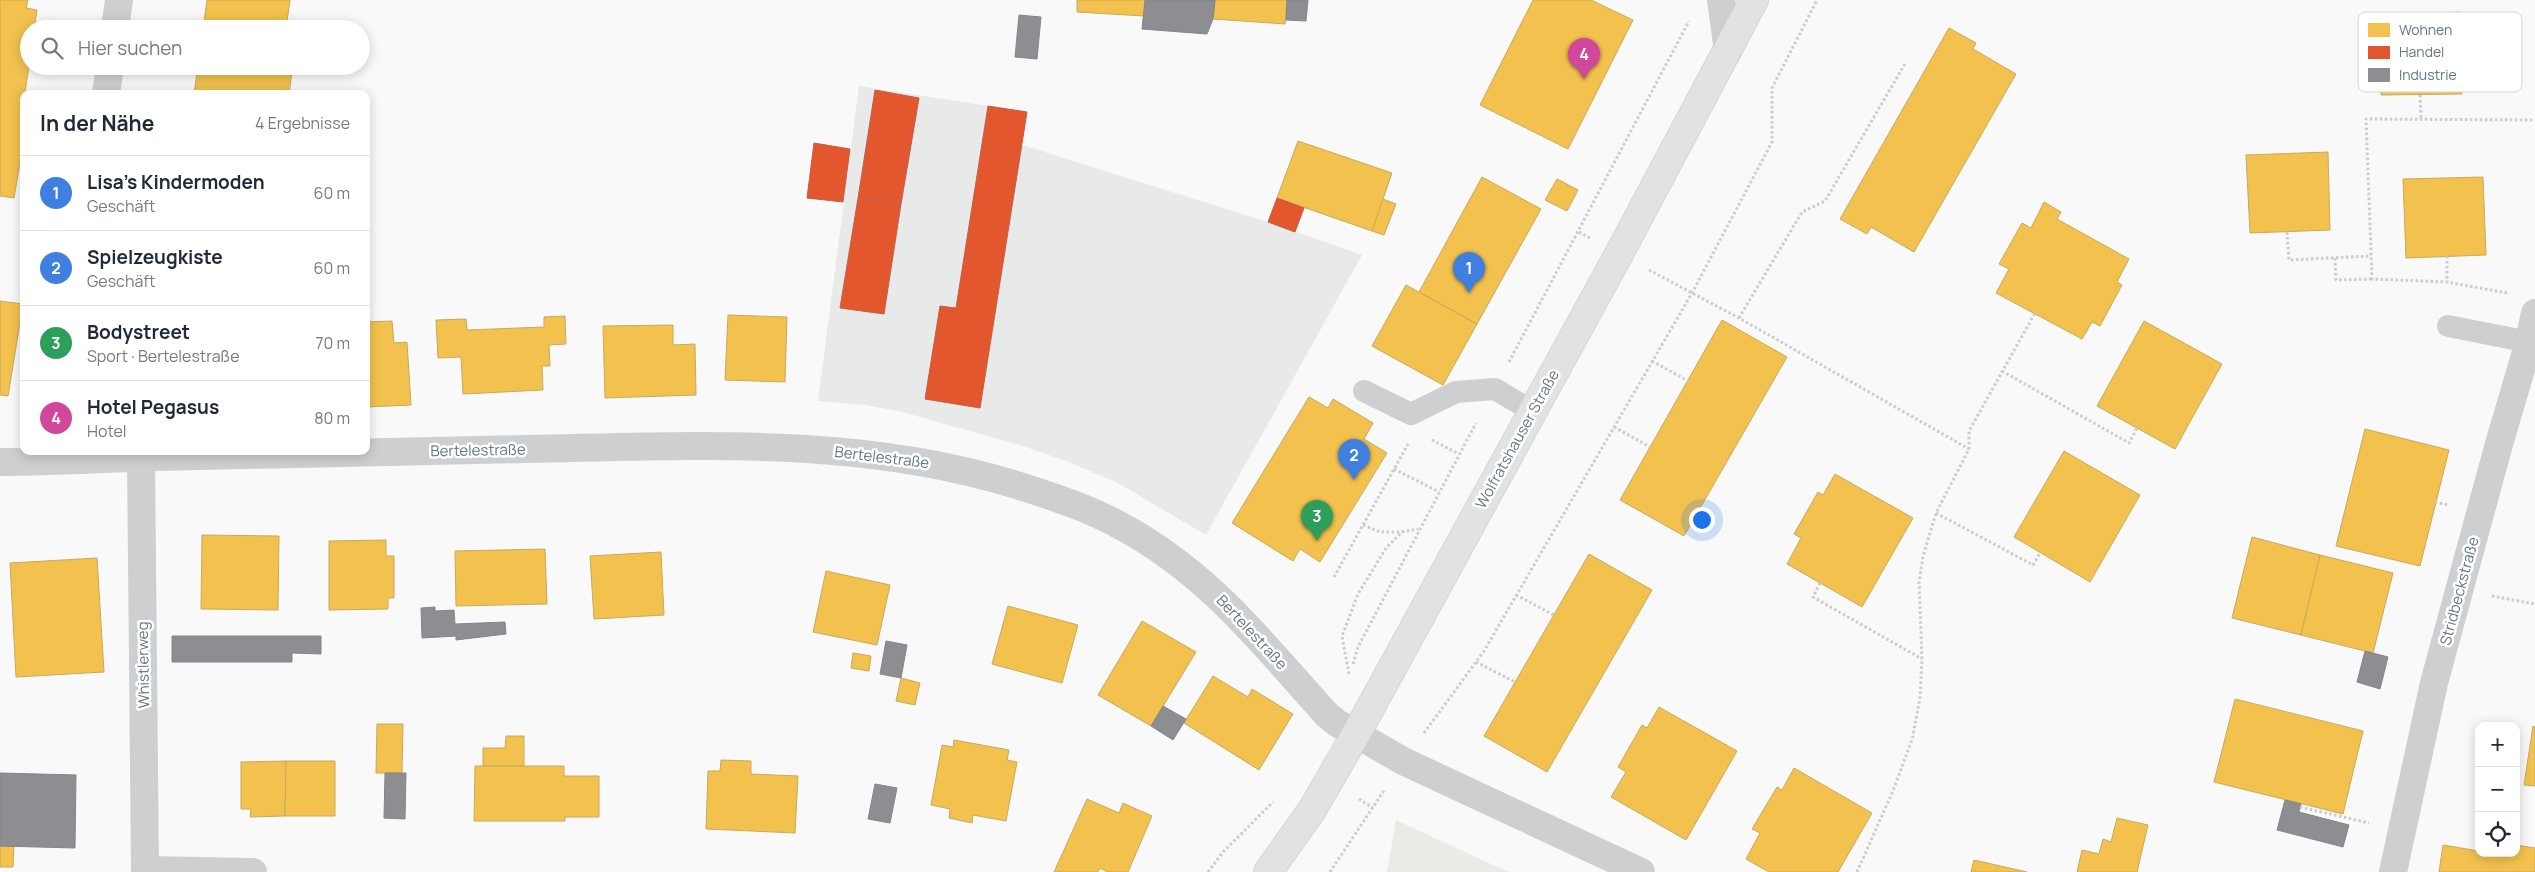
<!DOCTYPE html>
<html lang="de">
<head>
<meta charset="utf-8">
<style>
  :root { --surface:#fff; --page:#f2f2f3; --text:#1f2937; --muted:#747a83; --line:#e0e1e3; --accent:#56606c }
  body { margin:0; font-family:Manrope,sans-serif; background:var(--page); color:var(--text) }
  .controls { position:absolute; right:15px; bottom:15px; display:grid; overflow:hidden; border-radius:10px; box-shadow:0 2px 12px #0003 }
  .controls button { width:45px; height:45px; display:grid; place-items:center; padding:0; border:0; border-bottom:1px solid var(--line); background:var(--surface); color:var(--text); font:25px sans-serif }
  .you { position:absolute; left:1701px; top:519px; width:18px; height:18px; margin:-12px; border:4px solid #fff; border-radius:50%; background:#1a73e8; box-shadow:0 0 0 8px #1a73e833 }
  .badge { display:grid; place-items:center; width:32px; height:32px; border-radius:50%; background:var(--accent); color:#fff; font-size:16px; font-weight:700 }
  .pin { position:absolute; translate:-50% -41px; filter:drop-shadow(0 1px 2px #0008) }
  .pin::after { content:''; position:absolute; top:26px; width:18px; height:15px; background:inherit; clip-path:polygon(0 0,100% 0,50% 100%) }
  .list { margin:0; padding:0; list-style:none }
  h2 { display:flex; justify-content:space-between; align-items:center; height:65px; margin:0; padding:0 20px; font-size:21px }
  h2 small { font-size:16px; font-weight:400; color:var(--muted) }
  .list li { display:grid; grid-template-columns:32px 1fr auto; gap:15px; align-items:center; box-sizing:border-box; height:75px; padding:0 20px; border-top:1px solid var(--line) }
  .list b { display:block; font-size:19px; white-space:nowrap }
  .list p { margin:0; font-size:16px; white-space:nowrap; color:var(--muted) }
  .list em { font-size:16px; font-style:normal; color:var(--muted) }
  .icon { flex:none; width:28px; height:28px; fill:none; stroke:currentColor; stroke-width:2; stroke-linecap:round; stroke-linejoin:round }
  .map { position:relative; flex:none; width:2535px; height:872px; overflow:hidden }
  .search { position:absolute; background:var(--surface); box-shadow:0 2px 12px #0003; left:20px; top:20px; width:350px; height:55px; display:flex; align-items:center; gap:12px; box-sizing:border-box; padding:0 18px; border-radius:28px; color:var(--muted); font-size:19px }
  .panel { position:absolute; background:var(--surface); box-shadow:0 2px 12px #0003; left:20px; top:90px; width:350px; height:365px; border-radius:10px }
  .map>svg:first-child { display:block }
  .built { fill:#e8e9e9 }
  .green { fill:#e8ebe6 }
  .homes { fill:#f2c14e; stroke:#c8aa5e }
  .shops { fill:#e4572e; stroke:#be6048 }
  .industry { fill:#8d8d92; stroke:#81868e }
  .lines { fill:none; stroke-linecap:round; stroke-linejoin:round }
  .primary-casing { stroke:#d5d6d7; stroke-width:30 }
  .path { stroke:#cbcccd; stroke-width:3; stroke-dasharray:2.5 2.5; stroke-linecap:butt }
  .lane { stroke:#cecfd0; stroke-width:22 }
  .street { stroke:#cecfd0; stroke-width:28 }
  .primary { stroke:#e1e2e2; stroke-width:28 }
  .labels { text-anchor:middle; dominant-baseline:central; stroke-width:5; stroke-linejoin:round; paint-order:stroke }
  .street-label { font-size:15px; fill:#657683; stroke:#fff }
  .key { fill:#fff; stroke:#d1d6da; stroke-width:1 }
  .key-label { font-size:14px; fill:#657683 }
</style>
</head>
<body>
<div class="map">
<svg width="2535" height="872" viewBox="0 0 2535 872">
  <rect width="100%" height="100%" fill="#f9f9f9"/>
  <path class="built" d="M 859,86 L 1027,112 L 1022,145 L 1271,223 L 1362,255 L 1206,535 L 1116,482 L 1066,461 L 1020,445 L 902,412 L 866,405 L 818,401 Z"/>
  <path class="green" d="M 1396,820 L 1508,872 L 1387,872 Z"/>
  <g class="homes">
    <path d="M 0,0 L 28,0 L 26,8 L 37,10 L 34,29 L 29,29 L 29,66 L 21,118 L 24,118 L 24,139 L 14,198 L 0,196 Z"/>
    <path d="M 207,0 L 290,0 L 286,29 L 250,29 L 204,22 Z"/>
    <path d="M 1077,0 L 1145,0 L 1144,16 L 1077,12 Z"/>
    <path d="M 1215,0 L 1287,0 L 1285,24 L 1213,19 Z"/>
    <path d="M 1533,0 L 1591,0 L 1633,20 L 1568,149 L 1480,105 Z"/>
    <path d="M 2460,12 L 2462,94 L 2381,95 L 2379,15 Z"/>
    <path d="M 1949,28 L 1976,43 L 1973,49 L 2016,74 L 1914,252 L 1871,227 L 1867,234 L 1840,219 Z"/>
    <path d="M 198,66 L 254,66 L 292,71 L 289,94 L 194,94 Z"/>
    <path d="M 1298,141 L 1392,173 L 1372,231 L 1277,198 Z"/>
    <path d="M 2328,152 L 2330,230 L 2250,233 L 2246,155 Z"/>
    <path d="M 1482,177 L 1541,209 L 1477,324 L 1419,292 Z"/>
    <path d="M 2483,177 L 2486,255 L 2406,258 L 2403,179 Z"/>
    <path d="M 1557,179 L 1578,190 L 1567,211 L 1545,200 Z"/>
    <path d="M 1383,199 L 1396,204 L 1384,235 L 1372,231 Z"/>
    <path d="M 2044,202 L 2061,212 L 2057,219 L 2129,259 L 2117,282 L 2122,285 L 2100,326 L 2092,322 L 2082,339 L 1996,293 L 2009,269 L 1999,264 L 2022,223 L 2031,228 Z"/>
    <path d="M 1406,285 L 1477,324 L 1443,385 L 1372,346 Z"/>
    <path d="M 0,301 L 23,304 L 8,396 L 0,395 Z"/>
    <path d="M 728,315 L 787,317 L 785,382 L 725,380 Z"/>
    <path d="M 565,316 L 566,344 L 549,345 L 550,366 L 542,366 L 543,390 L 463,394 L 461,357 L 438,358 L 436,320 L 466,319 L 467,330 L 544,327 L 544,317 Z"/>
    <path d="M 1722,320 L 1787,357 L 1684,536 L 1620,500 Z"/>
    <path d="M 392,321 L 394,343 L 407,342 L 411,405 L 366,407 L 366,322 Z"/>
    <path d="M 2144,321 L 2222,364 L 2175,449 L 2097,406 Z"/>
    <path d="M 673,325 L 673,345 L 695,344 L 696,395 L 605,398 L 603,326 Z"/>
    <path d="M 1309,397 L 1328,408 L 1333,399 L 1373,423 L 1364,439 L 1387,453 L 1320,562 L 1300,549 L 1293,561 L 1232,523 Z"/>
    <path d="M 2365,429 L 2449,450 L 2420,566 L 2336,546 Z"/>
    <path d="M 2064,451 L 2140,495 L 2090,582 L 2014,537 Z"/>
    <path d="M 1835,474 L 1913,518 L 1862,607 L 1787,564 L 1801,538 L 1794,534 L 1818,492 L 1823,495 Z"/>
    <path d="M 202,535 L 279,536 L 278,610 L 201,609 Z"/>
    <path d="M 2252,537 L 2320,555 L 2301,635 L 2232,618 Z"/>
    <path d="M 386,540 L 386,556 L 394,556 L 394,598 L 388,598 L 388,609 L 329,610 L 329,541 Z"/>
    <path d="M 545,549 L 547,604 L 456,606 L 455,551 Z"/>
    <path d="M 661,552 L 664,615 L 594,619 L 590,556 Z"/>
    <path d="M 1589,554 L 1652,590 L 1547,772 L 1484,736 Z"/>
    <path d="M 2320,555 L 2393,573 L 2373,653 L 2301,635 Z"/>
    <path d="M 97,558 L 104,672 L 16,677 L 10,563 Z"/>
    <path d="M 826,571 L 890,585 L 877,645 L 813,632 Z"/>
    <path d="M 1008,606 L 1078,625 L 1062,683 L 992,664 Z"/>
    <path d="M 1142,621 L 1196,652 L 1151,726 L 1098,695 Z"/>
    <path d="M 853,653 L 871,656 L 869,671 L 851,668 Z"/>
    <path d="M 1213,676 L 1248,697 L 1252,689 L 1293,714 L 1259,770 L 1184,723 Z"/>
    <path d="M 901,678 L 920,683 L 915,705 L 896,701 Z"/>
    <path d="M 2235,699 L 2363,731 L 2343,814 L 2214,782 Z"/>
    <path d="M 1659,707 L 1737,751 L 1686,840 L 1611,797 L 1626,772 L 1618,767 L 1642,725 L 1647,728 Z"/>
    <path d="M 377,724 L 403,724 L 402,773 L 376,773 Z"/>
    <path d="M 2533,726 L 2535,727 L 2535,786 L 2524,785 Z"/>
    <path d="M 506,736 L 524,736 L 524,766 L 483,766 L 483,748 L 505,748 Z"/>
    <path d="M 954,740 L 1009,750 L 1007,760 L 1017,762 L 1006,821 L 973,815 L 972,823 L 949,818 L 950,809 L 931,805 L 942,745 L 953,747 Z"/>
    <path d="M 721,760 L 751,761 L 751,774 L 798,776 L 795,833 L 706,829 L 708,771 L 720,771 Z"/>
    <path d="M 286,761 L 285,816 L 250,817 L 251,809 L 241,809 L 241,762 Z"/>
    <path d="M 286,761 L 335,761 L 335,816 L 285,816 Z"/>
    <path d="M 475,766 L 564,766 L 564,776 L 599,776 L 599,817 L 565,817 L 565,821 L 474,821 Z"/>
    <path d="M 1794,768 L 1872,813 L 1838,872 L 1769,872 L 1746,859 L 1760,833 L 1752,829 L 1777,787 L 1782,790 Z"/>
    <path d="M 1087,799 L 1119,813 L 1123,803 L 1152,816 L 1128,872 L 1107,872 L 1100,868 L 1098,872 L 1054,872 Z"/>
    <path d="M 2117,818 L 2148,825 L 2137,872 L 2077,872 L 2082,850 L 2099,854 L 2103,839 L 2111,842 Z"/>
    <path d="M 2443,845 L 2479,851 L 2479,853 L 2516,853 L 2516,845 L 2535,848 L 2535,872 L 2439,872 Z"/>
    <path d="M 0,846 L 14,846 L 13,867 L 0,867 Z"/>
    <path d="M 1974,860 L 2027,872 L 1971,872 Z"/>
  </g>
  <g class="shops">
    <path d="M 875,90 L 919,98 L 901,204 L 858,198 Z"/>
    <path d="M 988,106 L 1027,112 L 980,408 L 925,399 L 940,306 L 956,308 Z"/>
    <path d="M 814,143 L 850,149 L 843,202 L 807,198 Z"/>
    <path d="M 858,198 L 901,204 L 884,314 L 840,308 Z"/>
    <path d="M 1277,198 L 1304,208 L 1295,232 L 1268,222 Z"/>
  </g>
  <g class="industry">
    <path d="M 1145,0 L 1215,0 L 1213,19 L 1207,34 L 1142,29 Z"/>
    <path d="M 1287,0 L 1308,0 L 1306,21 L 1286,20 Z"/>
    <path d="M 1019,15 L 1041,17 L 1037,59 L 1015,57 Z"/>
    <path d="M 435,607 L 435,611 L 454,610 L 455,624 L 505,622 L 506,634 L 456,640 L 456,636 L 422,638 L 421,608 Z"/>
    <path d="M 172,636 L 321,636 L 321,654 L 292,653 L 292,662 L 172,662 Z"/>
    <path d="M 886,641 L 907,645 L 901,678 L 880,674 Z"/>
    <path d="M 2365,651 L 2388,657 L 2380,689 L 2357,682 Z"/>
    <path d="M 1163,706 L 1186,719 L 1173,740 L 1151,726 Z"/>
    <path d="M 0,773 L 76,775 L 75,848 L 0,846 Z"/>
    <path d="M 385,773 L 406,773 L 405,819 L 384,818 Z"/>
    <path d="M 875,784 L 897,788 L 890,823 L 868,819 Z"/>
    <path d="M 2285,800 L 2301,804 L 2299,812 L 2349,825 L 2343,847 L 2277,830 Z"/>
  </g>
  <g class="lines">
    <g class="primary-casing">
      <path id="primary" d="M 1268,872 L 1312,810 L 1356,734 L 1619,254 L 1754,0"/>
    </g>
    <g class="path">
      <path d="M 2420,95 L 2421,119"/>
      <path d="M 1579,232 L 1590,238"/>
      <path d="M 2287,232 L 2289,260 L 2371,256"/>
      <path d="M 2447,256 L 2447,282"/>
      <path d="M 2335,258 L 2336,280 L 2372,279"/>
      <path d="M 1649,270 L 1739,318 L 1969,449"/>
      <path d="M 2507,293 L 2447,282 L 2372,279 L 2366,119 L 2535,120"/>
      <path d="M 1739,318 L 1802,212 L 1825,201 L 1906,62"/>
      <path d="M 1652,361 L 1688,381"/>
      <path d="M 1509,362 L 1689,21"/>
      <path d="M 2002,371 L 2129,443 L 2137,428"/>
      <path d="M 1614,427 L 1650,447"/>
      <path d="M 1432,440 L 1459,454"/>
      <path d="M 1394,469 L 1439,492"/>
      <path d="M 2435,502 L 2448,505"/>
      <path d="M 1936,513 L 2033,565 L 2040,553"/>
      <path d="M 1363,525 L 1380,532 L 1402,532"/>
      <path d="M 1334,577 L 1408,444"/>
      <path d="M 1820,583 L 1813,597 L 1922,659"/>
      <path d="M 1516,595 L 1554,615"/>
      <path d="M 2492,596 L 2535,604"/>
      <path d="M 1476,662 L 1515,682"/>
      <path d="M 1353,664 L 1358,647 L 1476,423"/>
      <path d="M 1349,674 L 1342,636 L 1358,594 L 1386,548 L 1402,532 L 1418,529"/>
      <path d="M 1424,733 L 1484,651 L 1692,293 L 1772,142 L 1772,88 L 1817,0"/>
      <path d="M 1359,799 L 1373,808"/>
      <path d="M 2300,807 L 2369,823"/>
      <path d="M 1208,872 L 1223,852 L 1273,802"/>
      <path d="M 1330,872 L 1385,789"/>
      <path d="M 1857,872 L 1892,793 L 1912,740 L 1920,698 L 1922,659 L 1919,583 L 1923,556 L 1936,513 L 1969,449 L 1969,431 L 2035,313"/>
    </g>
    <g class="lane">
      <path d="M 2448,326 L 2529,342"/>
      <path d="M 1364,391 L 1411,414 L 1456,392 L 1495,389 L 1532,411"/>
    </g>
    <g class="street">
      <path d="M 1721,0 L 1728,51"/>
      <path d="M 115,29 L 119,0"/>
      <path d="M 106,94 L 110,66"/>
      <path d="M 141,458 L 145,872"/>
      <path d="M 0,462 C 52,462 104,459 156,457 C 280,455 403,452 526,449 C 694,446 864,435 1026,488 C 1057,498 1090,509 1119,525 C 1208,572 1261,642 1327,715 L 1337,723 L 1403,761 L 1641,872"/>
      <path d="M 145,870 L 253,872"/>
      <path d="M 2393,872 L 2434,683 L 2499,444 L 2529,342 L 2535,313"/>
    </g>
    <use href="#primary" class="primary"/>
  </g>
  <g class="labels">
    <g class="street-label">
      <text transform="translate(1517 439) rotate(-61)">Wolfratshauser Straße</text>
      <text transform="translate(478 450) rotate(-1)">Bertelestraße</text>
      <text transform="translate(882 457) rotate(7)">Bertelestraße</text>
      <text transform="translate(2459 591) rotate(-75)">Stridbeckstraße</text>
      <text transform="translate(1252 632) rotate(47)">Bertelestraße</text>
      <text transform="translate(143 665) rotate(-91)">Whistlerweg</text>
    </g>
  </g>
  <rect x="2358" y="12" width="164" height="80" rx="8" class="key"/>
  <rect x="2368" y="23" width="22" height="14" fill="#f2c14e"/>
  <rect x="2368" y="46" width="22" height="13" fill="#e4572e"/>
  <rect x="2368" y="68" width="22" height="14" fill="#8d8d92"/>
  <g class="key-label">
    <text x="2399" y="35">Wohnen</text>
    <text x="2399" y="57">Handel</text>
    <text x="2399" y="80">Industrie</text>
  </g>
</svg>
<div class="controls">
<button>+</button>
<button>−</button>
<button><svg class="icon" aria-label="locate" viewBox="0 0 24 24"><circle cx="12" cy="12" r="6"/><path d="M12 2v4M12 18v4M2 12h4M18 12h4"/></svg></button>
</div>
<div class="you"></div>
<div class="pin badge" style="left:1469px;top:293px;background:#3f7fe0">1</div>
<div class="pin badge" style="left:1354px;top:480px;background:#3f7fe0">2</div>
<div class="pin badge" style="left:1317px;top:541px;background:#2e9e5b">3</div>
<div class="pin badge" style="left:1584px;top:79px;background:#d1479c">4</div>
<div class="search"><svg class="icon" aria-label="search" viewBox="0 0 24 24"><circle cx="10" cy="10" r="6"/><path d="M15 15l6 6"/></svg>Hier suchen</div>
<section class="panel">
<h2>In der Nähe<small>4 Ergebnisse</small></h2>
<ul class="list">
<li><span class="badge" style="background:#3f7fe0">1</span><div><b>Lisa's Kindermoden</b><p>Geschäft</p></div><em>60 m</em></li>
<li><span class="badge" style="background:#3f7fe0">2</span><div><b>Spielzeugkiste</b><p>Geschäft</p></div><em>60 m</em></li>
<li><span class="badge" style="background:#2e9e5b">3</span><div><b>Bodystreet</b><p>Sport · Bertelestraße</p></div><em>70 m</em></li>
<li><span class="badge" style="background:#d1479c">4</span><div><b>Hotel Pegasus</b><p>Hotel</p></div><em>80 m</em></li>
</ul>
</section>
</div>
</body>
</html>
